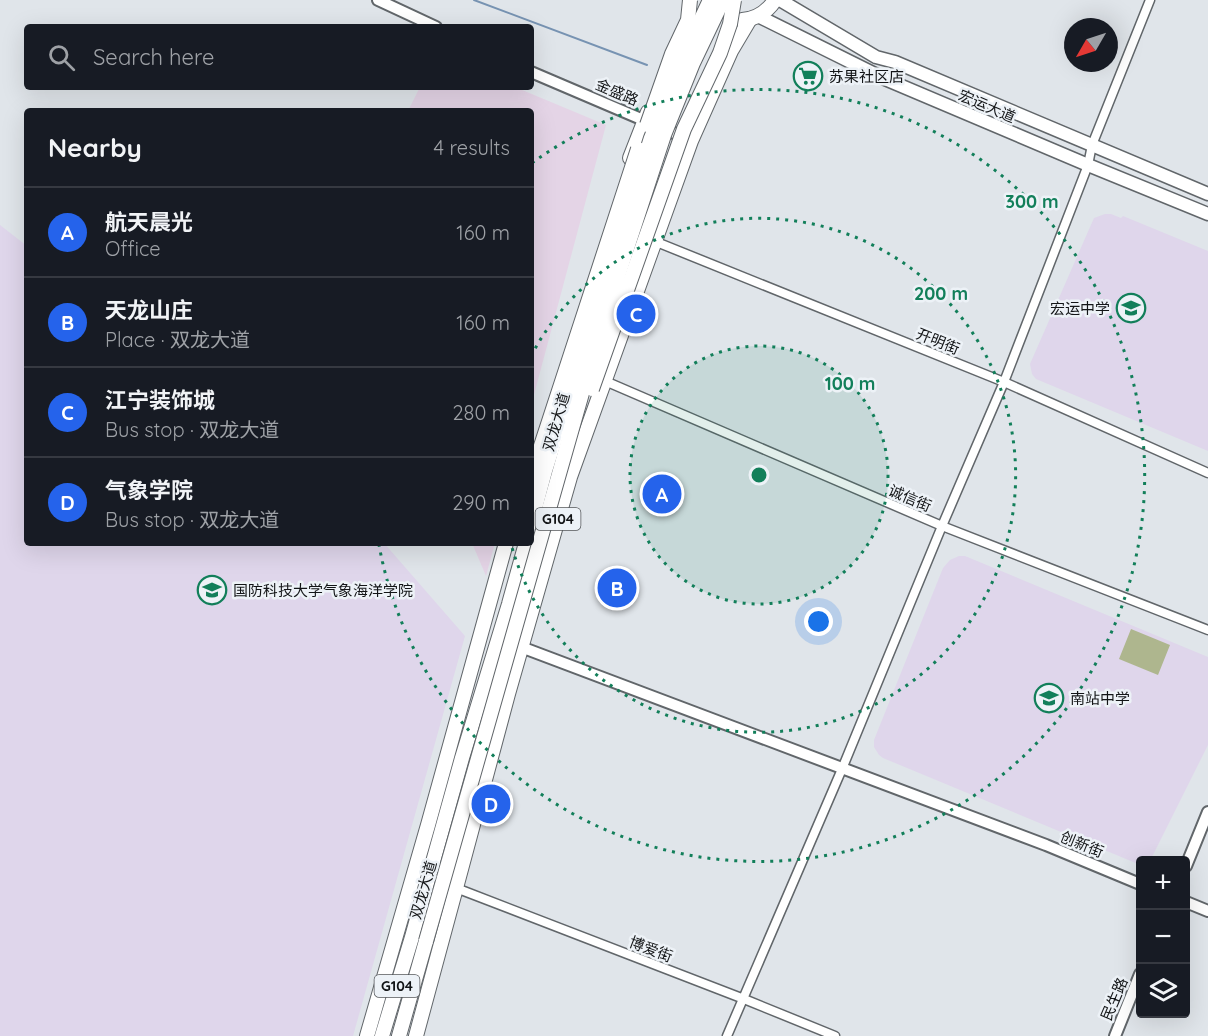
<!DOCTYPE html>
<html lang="en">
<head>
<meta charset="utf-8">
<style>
  :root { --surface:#171b24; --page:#20242c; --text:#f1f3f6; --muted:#9ea1a6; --line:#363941; --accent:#2563eb }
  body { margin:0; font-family:Quicksand,"Noto Sans SC",sans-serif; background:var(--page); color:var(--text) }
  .controls { position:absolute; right:18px; bottom:18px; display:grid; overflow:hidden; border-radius:6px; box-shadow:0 6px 24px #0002 }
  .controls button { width:54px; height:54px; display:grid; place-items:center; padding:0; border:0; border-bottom:2px solid var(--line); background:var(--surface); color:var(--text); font:30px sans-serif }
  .compass { position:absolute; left:1064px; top:18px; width:54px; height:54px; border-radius:50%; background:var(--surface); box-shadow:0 6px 24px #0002; rotate:231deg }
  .you { position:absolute; left:819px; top:622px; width:21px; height:21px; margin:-15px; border:4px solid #fff; border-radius:50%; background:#1a73e8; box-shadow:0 0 0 9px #1a73e833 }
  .badge { display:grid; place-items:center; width:39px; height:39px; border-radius:50%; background:var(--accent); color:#fff; font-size:20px; font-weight:700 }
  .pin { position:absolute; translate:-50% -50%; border:3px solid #fff; box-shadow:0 2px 6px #0006 }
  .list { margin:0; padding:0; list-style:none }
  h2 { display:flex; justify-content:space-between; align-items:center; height:78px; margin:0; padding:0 24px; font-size:26px }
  h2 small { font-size:20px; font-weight:400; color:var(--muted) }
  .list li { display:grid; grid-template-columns:39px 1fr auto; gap:18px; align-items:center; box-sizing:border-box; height:90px; padding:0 24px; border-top:2px solid var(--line) }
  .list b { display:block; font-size:22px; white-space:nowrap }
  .list p { margin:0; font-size:20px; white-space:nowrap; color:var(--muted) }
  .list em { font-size:20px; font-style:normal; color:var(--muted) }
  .icon { flex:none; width:33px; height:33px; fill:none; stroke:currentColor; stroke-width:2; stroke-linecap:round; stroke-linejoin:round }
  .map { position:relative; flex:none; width:1208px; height:1036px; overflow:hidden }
  .search { position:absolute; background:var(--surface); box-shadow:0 6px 24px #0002; left:24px; top:24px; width:510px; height:66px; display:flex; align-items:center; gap:15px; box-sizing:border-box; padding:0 21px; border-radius:6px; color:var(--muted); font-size:22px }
  .panel { position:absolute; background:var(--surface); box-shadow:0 6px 24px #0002; left:24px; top:108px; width:510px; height:438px; border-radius:6px }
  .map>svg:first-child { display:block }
  .industrial { fill:#e4d4e6 }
  .education { fill:#dfd6eb }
  .pitch { fill:#aeb68e }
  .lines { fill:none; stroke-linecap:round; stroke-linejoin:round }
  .stream { stroke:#7793b2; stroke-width:2 }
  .minor-casing { stroke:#61666a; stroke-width:11 }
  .tertiary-casing { stroke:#61666a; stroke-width:14 }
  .secondary-casing { stroke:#61666a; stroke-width:15 }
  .trunk-casing { stroke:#61666a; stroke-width:16 }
  .minor { stroke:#fff; stroke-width:8 }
  .tertiary { stroke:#fff; stroke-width:10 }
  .secondary { stroke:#fff; stroke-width:12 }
  .trunk { stroke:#fff; stroke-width:14 }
  .trunk-bridge-casing { stroke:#61666a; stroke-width:16; stroke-linecap:butt }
  .trunk-bridge { stroke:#fff; stroke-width:14 }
  .ring { fill:none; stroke:#127f5a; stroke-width:3; stroke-dasharray:3 6 }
  .labels { text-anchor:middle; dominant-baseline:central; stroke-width:5; stroke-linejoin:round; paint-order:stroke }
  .shield { fill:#edf2f7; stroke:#54575a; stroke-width:1.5 }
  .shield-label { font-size:14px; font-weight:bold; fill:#131517 }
  .poi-label { font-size:15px; fill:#131517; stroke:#edf2f7; text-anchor:start }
  .street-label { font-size:15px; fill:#131517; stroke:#edf2f7 }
  .centre { fill:#127f5a; stroke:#edf2f7; stroke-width:3 }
  .ring-label { font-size:18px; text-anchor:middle; font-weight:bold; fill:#127f5a; stroke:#edf2f7; stroke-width:5; stroke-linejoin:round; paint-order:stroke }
</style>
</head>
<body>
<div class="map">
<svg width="1208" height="1036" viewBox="0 0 1208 1036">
  <rect width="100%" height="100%" fill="#e0e5ea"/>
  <g class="industrial">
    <path d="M 420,87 L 515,87 L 606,125 L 531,406 L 531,111 L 408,111 Z"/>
    <path d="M 472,543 L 495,543 L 486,576 Z"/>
  </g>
  <g class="education">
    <path d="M 1105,214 L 1111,214 L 1121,218 L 1123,216 L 1208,251 L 1208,451 L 1036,379 L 1032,374 L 1030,364 L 1094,218 Z"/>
    <path d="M 0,225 L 27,246 L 27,543 L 384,543 L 465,636 L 353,1036 L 0,1036 Z"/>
    <path d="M 959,556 L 965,556 L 1208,657 L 1208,745 L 1153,855 L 1149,860 L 1140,860 L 1140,863 L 1138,864 L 883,758 L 879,755 L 874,747 L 874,740 L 943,568 L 950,560 Z"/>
  </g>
  <path class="pitch" d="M 1131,629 L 1170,645 L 1158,675 L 1119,659 Z"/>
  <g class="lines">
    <path class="stream" d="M 474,0 L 647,65"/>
    <g class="minor-casing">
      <g id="minor">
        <path d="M 654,241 L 1004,382 L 1208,473"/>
        <path d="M 605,381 L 942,526 L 1208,630"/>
        <path d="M 456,888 L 744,999 L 835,1036"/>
        <path d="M 727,1036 L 842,769 L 942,526 L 1004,382 L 1088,165 L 1092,145 L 1150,0"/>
      </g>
    </g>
    <g class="tertiary-casing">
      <g id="tertiary">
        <path d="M 378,0 L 436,27"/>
        <path d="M 531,72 L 688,139"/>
        <path d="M 521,647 L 1046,845 L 1140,884"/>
        <path d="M 1186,866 L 1208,812"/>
        <path d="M 1186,902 L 1208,911"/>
        <path d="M 1115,1036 L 1140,974"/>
      </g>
    </g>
    <g class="secondary-casing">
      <g id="secondary">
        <path d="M 780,0 L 876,57 L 895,62 L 1208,194"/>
        <path d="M 758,16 L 885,79 L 1088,165 L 1208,214"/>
      </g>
    </g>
    <g class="trunk-casing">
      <g id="trunk">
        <path d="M 742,20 C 757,19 767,12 775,0"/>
        <path d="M 630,158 L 648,112"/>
        <path d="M 367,1036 L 428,825 L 506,543"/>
        <path d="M 382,1036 L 412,937 L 462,758 L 509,604 L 526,543"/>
        <path d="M 399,1036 L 426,941"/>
        <path d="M 416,1036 L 456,888 L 508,694 L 570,477 L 691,141 L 731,51 L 750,19"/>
      </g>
    </g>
    <use href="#minor" class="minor"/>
    <use href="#tertiary" class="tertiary"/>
    <use href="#secondary" class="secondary"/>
    <use href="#trunk" class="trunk"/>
    <g class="trunk-bridge-casing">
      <g id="trunk-bridge">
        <path d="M 647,125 L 672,54 L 688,20 L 690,0"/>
        <path d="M 592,389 L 684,129 L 720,53 L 730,24 L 734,0"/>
        <path d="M 531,480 L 539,452 L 638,149"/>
        <path d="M 531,523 L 545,471 L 587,338 L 651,138 L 686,51 L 710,0"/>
        <path d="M 426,941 L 598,337 L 664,135 L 693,63 L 723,0"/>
      </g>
    </g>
    <use href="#trunk-bridge" class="trunk-bridge"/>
  </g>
  <circle cx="759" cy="475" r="129" fill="#127f5a" fill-opacity=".12"/>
  <g class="ring">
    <circle cx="759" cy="475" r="129"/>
    <path d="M531 356A257 257 0 1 1 511 544"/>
    <path d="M532 163A386 386 0 1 1 379 545"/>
  </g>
  <defs>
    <g id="supermarket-ring" transform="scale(1.5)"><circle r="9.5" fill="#edf2f7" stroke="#127f5a" stroke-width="1.5"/><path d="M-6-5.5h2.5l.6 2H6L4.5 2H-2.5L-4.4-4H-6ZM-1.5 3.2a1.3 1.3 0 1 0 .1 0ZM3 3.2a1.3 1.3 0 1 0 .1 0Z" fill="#127f5a"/></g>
    <g id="school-ring" transform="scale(1.5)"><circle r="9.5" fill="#edf2f7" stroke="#127f5a" stroke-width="1.5"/><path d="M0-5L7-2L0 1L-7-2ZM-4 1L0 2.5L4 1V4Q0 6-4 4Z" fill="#127f5a"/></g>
    <g id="university-ring" transform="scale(1.5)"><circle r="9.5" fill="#edf2f7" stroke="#127f5a" stroke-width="1.5"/><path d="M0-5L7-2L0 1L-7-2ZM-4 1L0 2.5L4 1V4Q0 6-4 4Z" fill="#127f5a"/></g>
  </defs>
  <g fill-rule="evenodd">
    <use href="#supermarket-ring" x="808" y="76"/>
    <use href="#school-ring" x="1131" y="308"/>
    <use href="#university-ring" x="212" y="590"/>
    <use href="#school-ring" x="1049" y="698"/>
  </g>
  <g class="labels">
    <g class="shield">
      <rect x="535.5" y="508" width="45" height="22" rx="4.5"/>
      <rect x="374.5" y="975" width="45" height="22" rx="4.5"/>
    </g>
    <g class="shield-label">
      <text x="558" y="519">G104</text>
      <text x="397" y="986">G104</text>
    </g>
    <g class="poi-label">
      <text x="829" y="76">苏果社区店</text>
      <text x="1110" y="308" text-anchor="end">宏运中学</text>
      <text x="233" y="590">国防科技大学气象海洋学院</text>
      <text x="1070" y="698">南站中学</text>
    </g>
    <g class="street-label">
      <text transform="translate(617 92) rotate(23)">金盛路</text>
      <text transform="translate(987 106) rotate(23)">宏运大道</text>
      <text transform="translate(938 341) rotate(22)">开明街</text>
      <text transform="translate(556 422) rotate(-74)">双龙大道</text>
      <text transform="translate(910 498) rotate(23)">诚信街</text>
      <text transform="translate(1082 844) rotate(22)">创新街</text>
      <text transform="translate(423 890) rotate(-74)">双龙大道</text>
      <text transform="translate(651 949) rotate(21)">博爱街</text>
      <text transform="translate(1114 999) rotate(-67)">民生路</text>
    </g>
  </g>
  <circle cx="759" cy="475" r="9" class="centre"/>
  <g class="ring-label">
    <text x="1032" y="208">300 m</text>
    <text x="941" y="300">200 m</text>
    <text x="850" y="390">100 m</text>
  </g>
</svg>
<div class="controls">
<button>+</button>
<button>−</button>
<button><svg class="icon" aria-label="layers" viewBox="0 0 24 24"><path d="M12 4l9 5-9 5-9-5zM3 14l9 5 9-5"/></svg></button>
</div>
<svg class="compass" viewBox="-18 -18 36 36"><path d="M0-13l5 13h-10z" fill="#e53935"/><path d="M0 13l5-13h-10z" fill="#9ea1a6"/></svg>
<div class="you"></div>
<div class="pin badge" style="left:662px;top:494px">A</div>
<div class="pin badge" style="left:617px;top:588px">B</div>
<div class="pin badge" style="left:636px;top:314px">C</div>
<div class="pin badge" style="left:491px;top:804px">D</div>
<div class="search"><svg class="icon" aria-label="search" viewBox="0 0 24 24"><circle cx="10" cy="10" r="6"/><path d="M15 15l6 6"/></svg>Search here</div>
<section class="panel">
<h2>Nearby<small>4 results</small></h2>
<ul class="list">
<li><span class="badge">A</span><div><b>航天晨光</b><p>Office</p></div><em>160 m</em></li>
<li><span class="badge">B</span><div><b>天龙山庄</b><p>Place · 双龙大道</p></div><em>160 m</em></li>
<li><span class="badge">C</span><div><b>江宁装饰城</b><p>Bus stop · 双龙大道</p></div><em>280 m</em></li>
<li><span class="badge">D</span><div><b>气象学院</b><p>Bus stop · 双龙大道</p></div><em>290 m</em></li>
</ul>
</section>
</div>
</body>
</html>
